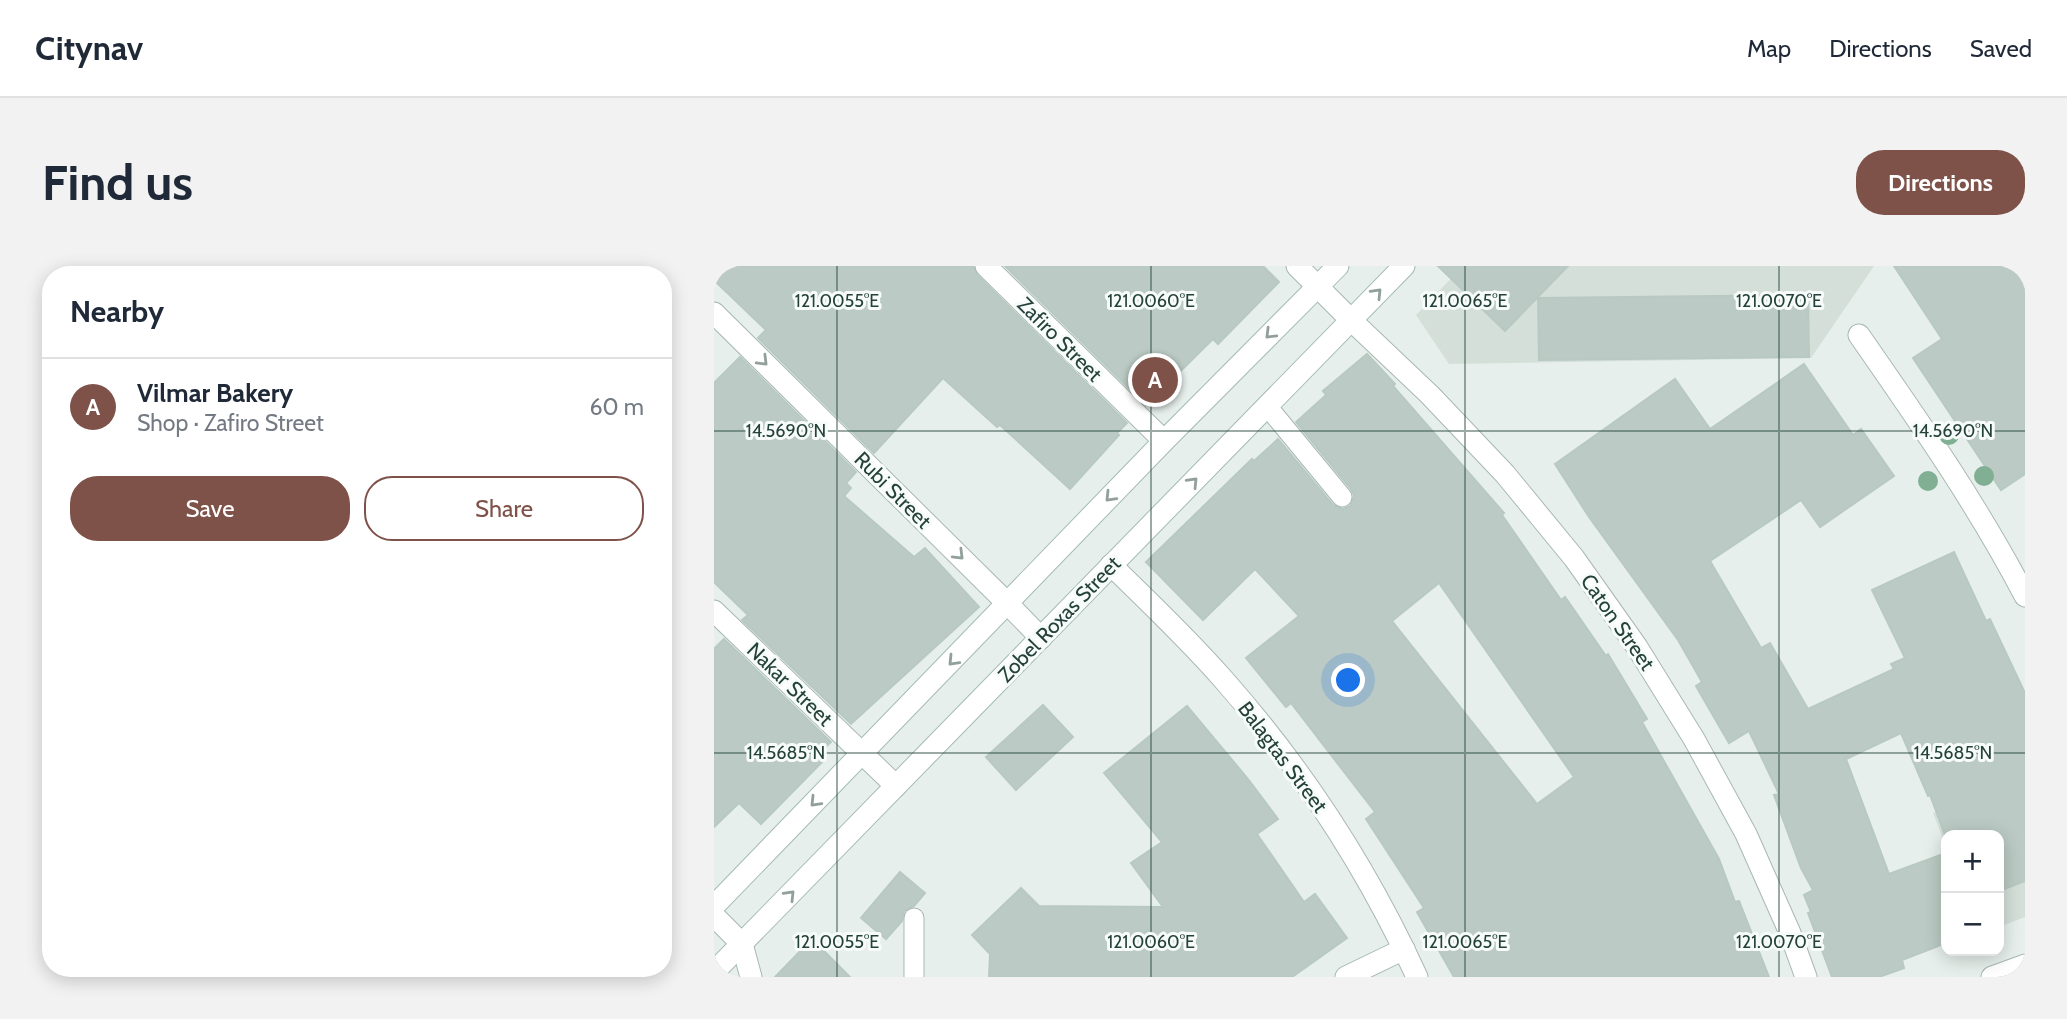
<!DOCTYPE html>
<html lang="en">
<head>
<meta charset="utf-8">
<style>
  :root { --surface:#fff; --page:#f2f2f3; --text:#1f2937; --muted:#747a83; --line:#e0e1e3; --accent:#7f5249 }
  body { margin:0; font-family:Cabin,sans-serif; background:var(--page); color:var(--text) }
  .controls { position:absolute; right:21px; bottom:21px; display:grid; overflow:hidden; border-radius:14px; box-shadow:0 4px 18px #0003 }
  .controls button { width:63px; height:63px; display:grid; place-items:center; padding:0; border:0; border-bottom:2px solid var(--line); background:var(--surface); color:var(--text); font:35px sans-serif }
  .you { position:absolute; left:635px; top:415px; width:24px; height:24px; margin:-18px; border:5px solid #fff; border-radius:50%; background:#1a73e8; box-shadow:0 0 0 10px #1a73e833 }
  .badge { display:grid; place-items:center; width:46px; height:46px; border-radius:50%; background:var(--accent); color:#fff; font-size:23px; font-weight:700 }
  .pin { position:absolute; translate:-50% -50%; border:4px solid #fff; box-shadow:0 2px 7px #0006 }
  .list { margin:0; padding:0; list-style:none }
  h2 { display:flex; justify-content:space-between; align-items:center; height:91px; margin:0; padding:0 28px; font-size:30px }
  h2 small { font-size:23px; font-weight:400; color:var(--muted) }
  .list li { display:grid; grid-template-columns:46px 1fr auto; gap:21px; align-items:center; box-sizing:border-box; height:98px; padding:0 28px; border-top:2px solid var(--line) }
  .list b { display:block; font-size:26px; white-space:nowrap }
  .list p { margin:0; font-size:23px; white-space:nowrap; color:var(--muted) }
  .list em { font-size:23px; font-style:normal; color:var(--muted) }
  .actions { display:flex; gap:14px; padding:21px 28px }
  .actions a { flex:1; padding:16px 0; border:2px solid var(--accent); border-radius:28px; text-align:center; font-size:24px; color:var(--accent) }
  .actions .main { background:var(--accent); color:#fff }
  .map { position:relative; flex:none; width:1311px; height:711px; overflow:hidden; border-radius:28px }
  header { display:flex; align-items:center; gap:42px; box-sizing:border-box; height:98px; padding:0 35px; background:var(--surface); border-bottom:2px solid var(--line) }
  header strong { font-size:33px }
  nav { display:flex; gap:38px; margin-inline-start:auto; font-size:24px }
  .intro { display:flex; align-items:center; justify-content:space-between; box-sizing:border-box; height:168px; padding:0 42px }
  h1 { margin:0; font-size:49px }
  .button { padding:18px 32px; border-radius:28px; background:var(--accent); color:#fff; font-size:24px; font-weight:700 }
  main { display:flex; gap:42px; padding:0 42px }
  aside { flex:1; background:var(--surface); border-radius:28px; box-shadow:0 4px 18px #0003 }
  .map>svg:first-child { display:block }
  .built { fill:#d4dfda }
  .building { fill:#bbcac4; stroke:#b8c9c2; stroke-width:2; fill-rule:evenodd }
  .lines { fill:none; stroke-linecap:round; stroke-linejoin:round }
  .service-casing { stroke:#a8b8b2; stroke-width:21 }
  .minor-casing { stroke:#a8b8b2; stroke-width:23 }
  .tertiary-casing { stroke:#a8b8b2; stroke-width:23 }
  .secondary-casing { stroke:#a4bbb3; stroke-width:23 }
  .service { stroke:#fff; stroke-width:19 }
  .minor { stroke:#fff; stroke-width:21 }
  .tertiary { stroke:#fff; stroke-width:21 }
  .secondary { stroke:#fff; stroke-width:21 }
  .tree { fill:#80af93 }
  .oneway { stroke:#92a09c }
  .ticks { fill:none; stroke:#24423a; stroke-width:2; stroke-opacity:0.45 }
  .labels { text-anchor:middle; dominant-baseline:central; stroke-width:6; stroke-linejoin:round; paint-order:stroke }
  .street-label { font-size:21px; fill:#24423a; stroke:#f7fbf9 }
  .ticks-label { font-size:18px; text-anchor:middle; fill:#24423a; stroke:#f7fbf9; stroke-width:6; stroke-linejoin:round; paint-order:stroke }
</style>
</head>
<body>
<header>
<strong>Citynav</strong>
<nav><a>Map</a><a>Directions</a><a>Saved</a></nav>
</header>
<div class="intro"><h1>Find us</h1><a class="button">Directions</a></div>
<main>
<aside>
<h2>Nearby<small></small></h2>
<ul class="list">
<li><span class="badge">A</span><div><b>Vilmar Bakery</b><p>Shop · Zafiro Street</p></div><em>60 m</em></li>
</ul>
<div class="actions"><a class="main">Save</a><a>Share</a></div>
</aside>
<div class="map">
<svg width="1311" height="711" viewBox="0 0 1311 711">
  <rect width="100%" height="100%" fill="#e6efeb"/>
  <g class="built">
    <path d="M 749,0 L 1160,0 L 1097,92 L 735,98 L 702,49 Z"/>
    <path d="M 1311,512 L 1311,651 L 1285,661 L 1285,569 L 1232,569 L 1232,581 L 1219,547 Z"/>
  </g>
  <g class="building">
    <path d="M 0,0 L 259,0 L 263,9 L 413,157 L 403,167 L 405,169 L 356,223 L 286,159 L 283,161 L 229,112 L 160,187 L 44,72 L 52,64 L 0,14 Z"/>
    <path d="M 291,0 L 549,0 L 565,16 L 504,78 L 499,73 L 432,139 Z"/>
    <path d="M 724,0 L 854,0 L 791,65 Z"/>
    <path d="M 1180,0 L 1311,0 L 1311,208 L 1287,224 L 1199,92 L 1228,73 Z"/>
    <path d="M 1094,29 L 1095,91 L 825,94 L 824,32 Z"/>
    <path d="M 653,88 L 681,118 L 679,120 L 790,247 L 788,249 L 847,334 L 851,331 L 892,390 L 894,388 L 933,453 L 928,456 L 1005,593 L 1021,636 L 1025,635 L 1055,711 L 740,711 L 703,646 L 710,642 L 652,553 L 661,546 L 577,437 L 572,441 L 532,392 L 585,350 L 541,303 L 489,354 L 432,296 L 538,193 L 540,195 L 564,173 L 619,239 L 629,243 L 636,240 L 640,230 L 637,223 L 582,156 L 612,129 L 609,125 ZM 725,317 L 860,511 L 823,538 L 678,355 Z"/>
    <path d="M 26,91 L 142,206 L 132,217 L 137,222 L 130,230 L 200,291 L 211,282 L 265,341 L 137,458 L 28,354 L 34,349 L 0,316 L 0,117 Z"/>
    <path d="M 1090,98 L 1139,169 L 1147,163 L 1180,210 L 1106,261 L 1087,234 L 996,295 L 1047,382 L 1056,377 L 1094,443 L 1180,403 L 1177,398 L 1191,392 L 1158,324 L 1240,286 L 1272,355 L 1276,353 L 1311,427 L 1311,615 L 1285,625 L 1285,569 L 1232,569 L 1232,572 L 1216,529 L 1214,530 L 1187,467 L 1132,493 L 1175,608 L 1232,587 L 1232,677 L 1188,694 L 1190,702 L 1165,711 L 1118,711 L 1094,647 L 1097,646 L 1090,629 L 1099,624 L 1087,602 L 1060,529 L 1065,528 L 1035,465 L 1015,477 L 982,420 L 988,416 L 964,374 L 875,251 L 841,198 L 961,113 L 996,163 Z"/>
    <path d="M 10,373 L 117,476 L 105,487 L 111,493 L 47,558 L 25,537 L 0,561 L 0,383 Z"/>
    <path d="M 329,439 L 359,471 L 302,524 L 272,491 Z"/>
    <path d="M 473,440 L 534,513 L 564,553 L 543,568 L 590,636 L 601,628 L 633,672 L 578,711 L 275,711 L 276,688 L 258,669 L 307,622 L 325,640 L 449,641 L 417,597 L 448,576 L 390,507 Z"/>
    <path d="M 186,606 L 211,627 L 200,640 L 190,645 L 188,655 L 172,673 L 147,652 Z"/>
    <path d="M 98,673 L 136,711 L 61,711 Z"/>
  </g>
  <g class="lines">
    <g class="service-casing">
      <g id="service">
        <path d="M 553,140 L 628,231"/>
        <path d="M 200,652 L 200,711"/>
      </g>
    </g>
    <g class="minor-casing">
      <g id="minor">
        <path d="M 272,0 L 450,175"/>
        <path d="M 583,0 L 637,54 L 716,129 L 791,208 L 860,292 L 923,381 L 980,473 L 1032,568 L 1076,667 L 1092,711"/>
        <path d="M 1145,69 C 1204,154 1263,238 1311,330"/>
        <path d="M 397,299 C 435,336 474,373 509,413 C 587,501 654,604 703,711"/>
        <path d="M 294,338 L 327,372"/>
        <path d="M 0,650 L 28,678 L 37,711"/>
        <path d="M 632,711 L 690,683"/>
        <path d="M 1278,711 L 1311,699"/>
      </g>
    </g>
    <g class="tertiary-casing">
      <g id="tertiary">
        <path d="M 0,47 L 294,338"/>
        <path d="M 0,345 L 182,520"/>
      </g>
    </g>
    <g class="secondary-casing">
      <g id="secondary">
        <path d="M 0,640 L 450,175 L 624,0"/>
        <path d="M 0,706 L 690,0"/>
      </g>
    </g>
    <use href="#service" class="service"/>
    <use href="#minor" class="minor"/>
    <use href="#tertiary" class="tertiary"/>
    <use href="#secondary" class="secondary"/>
  </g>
  <g class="tree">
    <circle cx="1235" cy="169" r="10"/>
    <circle cx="1270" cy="210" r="10"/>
    <circle cx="1214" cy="215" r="10"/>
  </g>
  <defs><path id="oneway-chevron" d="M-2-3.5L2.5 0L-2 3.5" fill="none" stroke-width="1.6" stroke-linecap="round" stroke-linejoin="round" transform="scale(1.75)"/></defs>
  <g class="oneway">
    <use href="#oneway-chevron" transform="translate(663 27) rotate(-46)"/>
    <use href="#oneway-chevron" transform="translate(556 68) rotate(135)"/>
    <use href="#oneway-chevron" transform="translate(49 95) rotate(45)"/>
    <use href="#oneway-chevron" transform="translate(479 216) rotate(-46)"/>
    <use href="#oneway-chevron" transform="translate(396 231) rotate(134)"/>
    <use href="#oneway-chevron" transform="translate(245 289) rotate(45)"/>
    <use href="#oneway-chevron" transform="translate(239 395) rotate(134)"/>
    <use href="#oneway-chevron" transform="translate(101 536) rotate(134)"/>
    <use href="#oneway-chevron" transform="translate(76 629) rotate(-46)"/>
  </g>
  <path class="ticks" d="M 123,0 L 123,711M 437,0 L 437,711M 751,0 L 751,711M 1065,0 L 1065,711M 0,165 L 1311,165M 0,487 L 1311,487"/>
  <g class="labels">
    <g class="street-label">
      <text transform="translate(346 73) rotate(45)">Zafiro Street</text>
      <text transform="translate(179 224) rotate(45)">Rubi Street</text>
      <text transform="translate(345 353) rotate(-46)">Zobel Roxas Street</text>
      <text transform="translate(904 356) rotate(55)">Caton Street</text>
      <text transform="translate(76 418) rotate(44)">Nakar Street</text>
      <text transform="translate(569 491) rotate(53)">Balagtas Street</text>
    </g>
  </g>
  <g class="ticks-label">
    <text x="123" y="41">121.0055°E</text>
    <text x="437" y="41">121.0060°E</text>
    <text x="751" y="41">121.0065°E</text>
    <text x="1065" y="41">121.0070°E</text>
    <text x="72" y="171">14.5690°N</text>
    <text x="1239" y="171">14.5690°N</text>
    <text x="72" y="493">14.5685°N</text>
    <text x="1239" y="493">14.5685°N</text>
    <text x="123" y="682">121.0055°E</text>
    <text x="437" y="682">121.0060°E</text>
    <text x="751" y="682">121.0065°E</text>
    <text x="1065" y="682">121.0070°E</text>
  </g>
</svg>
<div class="controls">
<button>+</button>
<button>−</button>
</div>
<div class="you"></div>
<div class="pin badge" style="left:441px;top:114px">A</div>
</div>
</main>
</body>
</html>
